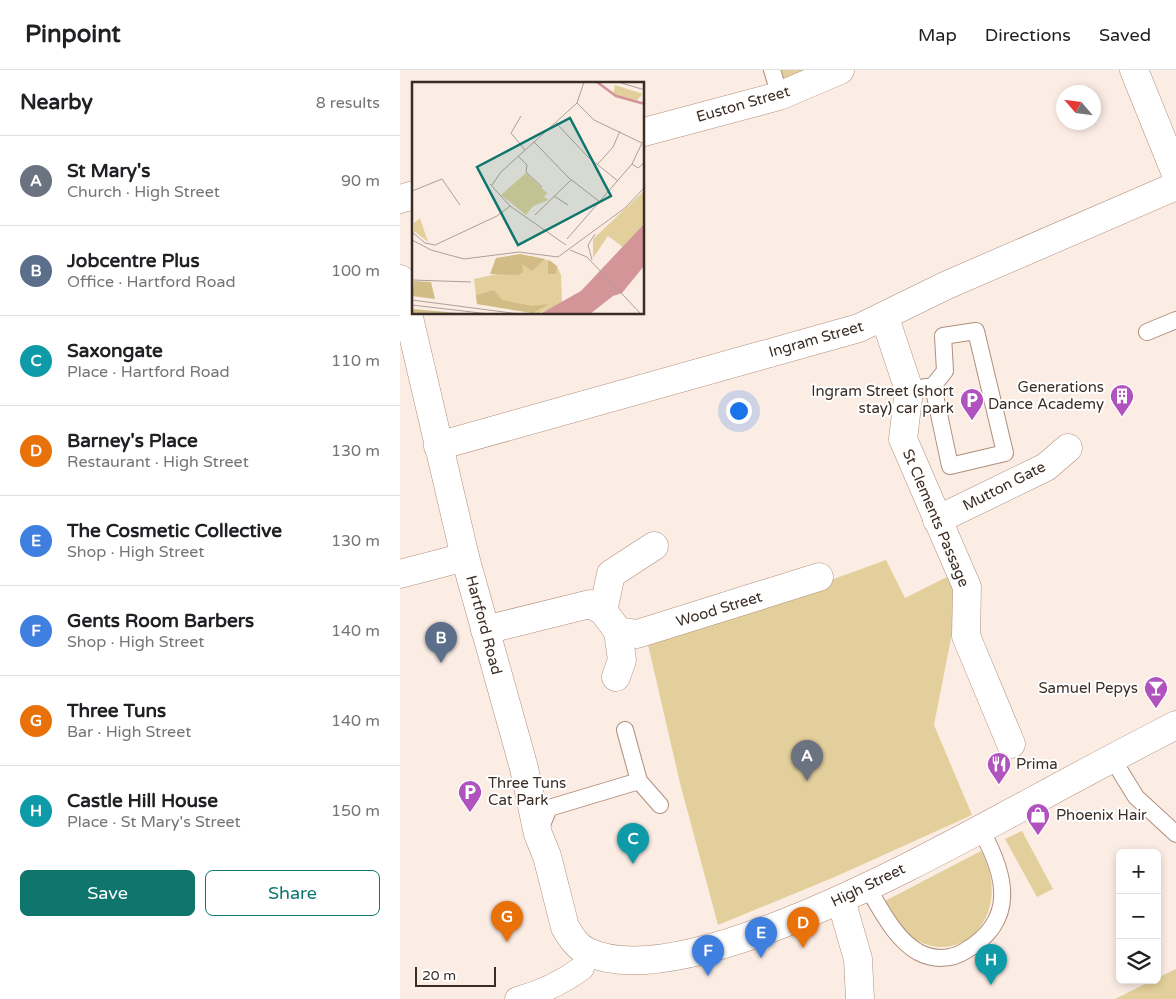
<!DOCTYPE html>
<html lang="en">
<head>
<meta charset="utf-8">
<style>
  :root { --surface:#fff; --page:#f6f6f6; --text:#202124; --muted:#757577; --line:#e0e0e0; --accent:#0f766e }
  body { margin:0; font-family:"Varela Round",sans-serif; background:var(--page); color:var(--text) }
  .controls { position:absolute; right:15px; bottom:15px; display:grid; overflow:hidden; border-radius:8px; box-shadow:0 2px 8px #0003 }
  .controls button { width:45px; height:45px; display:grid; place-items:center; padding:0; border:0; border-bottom:1px solid var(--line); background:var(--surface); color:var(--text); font:25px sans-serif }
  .compass { position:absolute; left:656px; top:15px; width:45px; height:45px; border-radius:50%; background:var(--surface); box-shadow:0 2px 8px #0003; rotate:298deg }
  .scale { position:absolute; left:15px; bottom:12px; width:81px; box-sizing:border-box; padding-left:5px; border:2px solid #3b2d25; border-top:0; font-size:14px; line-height:18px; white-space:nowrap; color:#3b2d25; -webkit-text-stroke:4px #fff; paint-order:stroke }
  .you { position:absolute; left:338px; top:340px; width:18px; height:18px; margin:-12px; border:4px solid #fff; border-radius:50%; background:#1a73e8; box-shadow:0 0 0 8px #1a73e833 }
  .badge { display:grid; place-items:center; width:32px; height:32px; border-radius:50%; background:var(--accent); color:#fff; font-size:16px; font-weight:700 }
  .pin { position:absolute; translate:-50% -41px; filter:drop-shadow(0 1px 2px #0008) }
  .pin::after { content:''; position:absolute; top:26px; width:18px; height:15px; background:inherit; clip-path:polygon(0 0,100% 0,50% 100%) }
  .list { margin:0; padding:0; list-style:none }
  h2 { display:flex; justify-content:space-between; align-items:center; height:65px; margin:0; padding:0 20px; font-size:21px }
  h2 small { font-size:16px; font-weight:400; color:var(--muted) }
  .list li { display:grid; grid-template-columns:32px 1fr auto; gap:15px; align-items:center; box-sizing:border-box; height:90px; padding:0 20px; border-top:1px solid var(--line) }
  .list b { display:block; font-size:19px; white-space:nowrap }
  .list p { margin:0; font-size:16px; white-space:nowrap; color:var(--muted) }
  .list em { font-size:16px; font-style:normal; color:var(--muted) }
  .actions { display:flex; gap:10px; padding:15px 20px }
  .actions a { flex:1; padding:11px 0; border:1px solid var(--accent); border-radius:8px; text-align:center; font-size:18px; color:var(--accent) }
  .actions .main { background:var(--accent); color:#fff }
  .icon { flex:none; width:28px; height:28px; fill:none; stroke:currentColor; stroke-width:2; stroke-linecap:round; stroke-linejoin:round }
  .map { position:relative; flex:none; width:776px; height:929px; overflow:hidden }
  header { display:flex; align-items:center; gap:30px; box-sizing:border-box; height:70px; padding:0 25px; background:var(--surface); border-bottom:1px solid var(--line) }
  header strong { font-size:24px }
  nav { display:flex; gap:28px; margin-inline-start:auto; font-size:18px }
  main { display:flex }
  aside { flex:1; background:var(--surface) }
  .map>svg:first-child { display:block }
  .green { fill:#e3cf9b }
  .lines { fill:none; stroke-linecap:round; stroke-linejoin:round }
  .service-casing { stroke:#b08f7b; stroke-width:18 }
  .pedestrian-casing { stroke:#b08f7b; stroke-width:25 }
  .minor-casing { stroke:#b08f7b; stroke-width:29 }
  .service { stroke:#fff; stroke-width:16 }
  .pedestrian { stroke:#fff; stroke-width:24 }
  .minor { stroke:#fff; stroke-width:28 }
  .labels { text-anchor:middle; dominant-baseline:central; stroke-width:4; stroke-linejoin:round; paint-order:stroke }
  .street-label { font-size:15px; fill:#3b2d25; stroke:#fff }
  .poi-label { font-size:15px; fill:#3b2d25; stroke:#fff; text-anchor:end }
  .inset-river { fill:none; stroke:#d39597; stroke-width:2.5 }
  .inset-road { fill:none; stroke:#aea098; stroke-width:1 }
  .view { fill:#0f766e; fill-opacity:0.15; stroke:#0f766e; stroke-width:2.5 }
  .inset-edge { fill:none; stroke:#3b2d25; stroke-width:2.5 }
</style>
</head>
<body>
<header>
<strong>Pinpoint</strong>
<nav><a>Map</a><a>Directions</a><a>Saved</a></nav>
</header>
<main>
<aside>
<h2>Nearby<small>8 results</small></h2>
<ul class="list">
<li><span class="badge" style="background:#6b7280">A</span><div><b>St Mary's</b><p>Church · High Street</p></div><em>90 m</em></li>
<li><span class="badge" style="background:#5c6f8a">B</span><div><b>Jobcentre Plus</b><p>Office · Hartford Road</p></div><em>100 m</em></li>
<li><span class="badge" style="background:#0f9aa8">C</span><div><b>Saxongate</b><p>Place · Hartford Road</p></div><em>110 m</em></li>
<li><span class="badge" style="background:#e8710a">D</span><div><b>Barney's Place</b><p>Restaurant · High Street</p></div><em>130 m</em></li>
<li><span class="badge" style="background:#3f7fe0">E</span><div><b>The Cosmetic Collective</b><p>Shop · High Street</p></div><em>130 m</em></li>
<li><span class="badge" style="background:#3f7fe0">F</span><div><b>Gents Room Barbers</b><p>Shop · High Street</p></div><em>140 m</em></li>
<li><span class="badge" style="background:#e8710a">G</span><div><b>Three Tuns</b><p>Bar · High Street</p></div><em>140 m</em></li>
<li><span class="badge" style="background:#0f9aa8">H</span><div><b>Castle Hill House</b><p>Place · St Mary's Street</p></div><em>150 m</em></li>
</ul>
<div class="actions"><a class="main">Save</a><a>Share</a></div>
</aside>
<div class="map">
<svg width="776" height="929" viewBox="0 0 776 929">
  <rect width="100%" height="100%" fill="#fbece4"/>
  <g class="green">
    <path d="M 381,0 L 403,0 L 384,10 Z"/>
    <path d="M 486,490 L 505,528 L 551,505 L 560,522 L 534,655 L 572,745 L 437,806 L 318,855 L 280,713 L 246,566 L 431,510 Z"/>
    <path d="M 622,761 L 653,819 L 637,827 L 605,769 Z"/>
    <path d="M 581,781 C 620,852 544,914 496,851 C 491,845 488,837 485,831 Z"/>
    <path d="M 776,899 L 776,929 L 715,929 L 753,910 L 757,910 L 757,908 Z"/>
  </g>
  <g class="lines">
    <g class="service-casing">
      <g id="service">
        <path d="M 372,0 L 376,13"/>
        <path d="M 747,262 L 776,250"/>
        <path d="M 509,320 L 533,316 L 545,301 L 543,266 L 576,261 L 605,383 L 550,396 L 533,316"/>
        <path d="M 225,660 L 239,711 L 260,735"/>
        <path d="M 712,688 L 736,727 L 776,764"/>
        <path d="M 139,762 L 149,738 L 239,711"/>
        <path d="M 467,817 C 481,839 494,868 518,882 C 533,890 551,890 565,881 C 618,850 606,805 581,760"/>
      </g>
    </g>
    <g class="pedestrian-casing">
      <path id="pedestrian" d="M 117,929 C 140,923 163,912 182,898"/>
    </g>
    <g class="minor-casing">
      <g id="minor">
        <path d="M 734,0 L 776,104"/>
        <path d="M 244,62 L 379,26 L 440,0"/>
        <path d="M 0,129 L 14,125"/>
        <path d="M 0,209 L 65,487 L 124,698 L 138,764 L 147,786 L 165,857 C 171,867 177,877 188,882 C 285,927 542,779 633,731 C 680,705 728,680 776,655"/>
        <path d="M 485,248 L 509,320 L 503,369 L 567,517 L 566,566 L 611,674"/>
        <path d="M 38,376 L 459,258 L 547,215 L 776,116"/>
        <path d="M 537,450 L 646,397 L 668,378"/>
        <path d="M 0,504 L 65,487"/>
        <path d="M 203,541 L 211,504 L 254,476"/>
        <path d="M 85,560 L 190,534 L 203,541 L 218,561 L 237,564 L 419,507"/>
        <path d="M 216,607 L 222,590 L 218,561"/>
        <path d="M 441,830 L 458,889 L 460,929"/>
      </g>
    </g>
    <use href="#service" class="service"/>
    <use href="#pedestrian" class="pedestrian"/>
    <use href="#minor" class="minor"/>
  </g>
  <defs>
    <g id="building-pin" transform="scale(1.25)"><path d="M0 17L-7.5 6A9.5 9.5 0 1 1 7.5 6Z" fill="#b053be" stroke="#fff"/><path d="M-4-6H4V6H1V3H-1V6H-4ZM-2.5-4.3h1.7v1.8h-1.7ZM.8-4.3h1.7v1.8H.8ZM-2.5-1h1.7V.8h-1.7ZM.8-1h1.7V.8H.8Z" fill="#fff"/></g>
    <g id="parking-pin" transform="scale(1.25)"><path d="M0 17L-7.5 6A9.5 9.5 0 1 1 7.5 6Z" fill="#b053be" stroke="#fff"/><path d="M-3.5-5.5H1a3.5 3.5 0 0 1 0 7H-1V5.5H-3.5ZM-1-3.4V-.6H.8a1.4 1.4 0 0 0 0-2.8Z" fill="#fff"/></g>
    <g id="bar-pin" transform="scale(1.25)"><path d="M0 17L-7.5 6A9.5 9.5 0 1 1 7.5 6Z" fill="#b053be" stroke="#fff"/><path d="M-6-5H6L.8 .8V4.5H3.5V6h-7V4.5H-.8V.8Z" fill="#fff"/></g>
    <g id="restaurant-pin" transform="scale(1.25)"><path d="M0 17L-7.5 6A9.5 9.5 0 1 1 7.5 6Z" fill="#b053be" stroke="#fff"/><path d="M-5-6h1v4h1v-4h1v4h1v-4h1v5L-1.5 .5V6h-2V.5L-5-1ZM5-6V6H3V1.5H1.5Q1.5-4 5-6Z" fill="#fff"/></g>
    <g id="shop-pin" transform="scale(1.25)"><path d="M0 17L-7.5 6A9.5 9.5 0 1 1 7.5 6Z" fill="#b053be" stroke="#fff"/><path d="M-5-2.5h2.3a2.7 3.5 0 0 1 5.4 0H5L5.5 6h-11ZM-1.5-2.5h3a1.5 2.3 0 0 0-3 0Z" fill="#fff"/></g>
  </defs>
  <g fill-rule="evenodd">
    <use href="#building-pin" x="722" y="326"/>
    <use href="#parking-pin" x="572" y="330"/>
    <use href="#bar-pin" x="756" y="618"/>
    <use href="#restaurant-pin" x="599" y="694"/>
    <use href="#parking-pin" x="70" y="722"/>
    <use href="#shop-pin" x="638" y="745"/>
  </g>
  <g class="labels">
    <g class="street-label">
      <text transform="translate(343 34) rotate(-16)">Euston Street</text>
      <text transform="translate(416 269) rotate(-16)">Ingram Street</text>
      <text transform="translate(604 416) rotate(-27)">Mutton Gate</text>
      <text transform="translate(536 448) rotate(67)">St Clements Passage</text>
      <text transform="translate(319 539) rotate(-17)">Wood Street</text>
      <text transform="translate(84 555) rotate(75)">Hartford Road</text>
      <text transform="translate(468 815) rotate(-26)">High Street</text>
    </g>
    <g class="poi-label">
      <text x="704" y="317">Generations<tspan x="704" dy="17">Dance Academy</tspan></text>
      <text x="554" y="321">Ingram Street (short<tspan x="554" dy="17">stay) car park</tspan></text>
      <text x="738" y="618">Samuel Pepys</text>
      <text x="616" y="694" text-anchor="start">Prima</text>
      <text x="88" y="713" text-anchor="start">Three Tuns<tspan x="88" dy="17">Cat Park</tspan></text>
      <text x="656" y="745" text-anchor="start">Phoenix Hair</text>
    </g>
  </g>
  <g transform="translate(12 12)">
    <rect width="232" height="232" fill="#fbece4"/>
    <path d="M 203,3 L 231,12 L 223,20 L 201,13 ZM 114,91 L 135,111 L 132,115 L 137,118 L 121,124 L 114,133 L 89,113 ZM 232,109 L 232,142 L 211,165 L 196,154 L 181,176 L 181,157 ZM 8,136 L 16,160 L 2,149 L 2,141 ZM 119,174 L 139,179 L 145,184 L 149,193 L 150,222 L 125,232 L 65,222 L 62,197 L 85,192 Z" fill="#e3cf9b"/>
    <path d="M 108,172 L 133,177 L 120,189 L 110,182 L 111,190 L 106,193 L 78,192 L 84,176 ZM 136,178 L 145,184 L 144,192 L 136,192 ZM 2,199 L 19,200 L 23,217 L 0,214 ZM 82,208 L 90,218 L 120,224 L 137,222 L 121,231 L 65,222 L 64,213 ZM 1,227 L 57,232 L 1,232 Z" fill="#d1bc86"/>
    <path d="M 232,142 L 232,184 L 210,211 L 201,214 L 178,232 L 128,232 L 169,209 Z" fill="#d39597"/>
    <path class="inset-river" d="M 185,0 L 204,14 L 233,22"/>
    <path class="inset-road" d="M 206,0 L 233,8M 109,34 L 99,51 L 113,68M 144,41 L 176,75 L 206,99M 122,60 L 157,96 L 188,120M 106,74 L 115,83 L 114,90 L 130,105M 220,82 L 226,86 L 233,80M 185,83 L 201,65 L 208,49M 78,102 L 98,124 L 154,163M 80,103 L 89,90 L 165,21 L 172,0M 0,109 L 30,97 L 48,123M 142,114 L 156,123M 123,133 L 159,98M 0,150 L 13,161 L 23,163M 155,157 L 220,82 L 230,61 L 182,38 L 165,21M 0,158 L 19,168 L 52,177 L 107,170 L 146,175 L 213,126 L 233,105M 23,163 L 85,134 L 98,124M 158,168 L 175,175 L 229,232M 180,178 L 176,163 L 183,152M 0,198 L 59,200M 0,218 L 107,232M 0,223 L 77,232"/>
    <path class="view" d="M 158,36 L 199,114 L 106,163 L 65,85 Z"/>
    <rect width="232" height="232" class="inset-edge"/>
  </g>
</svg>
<div class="controls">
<button>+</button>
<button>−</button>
<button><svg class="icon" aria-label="layers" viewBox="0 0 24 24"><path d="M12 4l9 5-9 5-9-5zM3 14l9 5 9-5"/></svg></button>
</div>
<svg class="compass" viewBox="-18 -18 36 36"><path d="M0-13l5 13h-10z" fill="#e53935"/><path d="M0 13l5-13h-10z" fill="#757577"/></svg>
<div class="scale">20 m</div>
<div class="you"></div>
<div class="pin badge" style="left:407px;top:711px;background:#6b7280">A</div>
<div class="pin badge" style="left:41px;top:593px;background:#5c6f8a">B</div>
<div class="pin badge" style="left:233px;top:794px;background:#0f9aa8">C</div>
<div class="pin badge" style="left:403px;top:878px;background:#e8710a">D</div>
<div class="pin badge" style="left:361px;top:888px;background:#3f7fe0">E</div>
<div class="pin badge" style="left:308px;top:906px;background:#3f7fe0">F</div>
<div class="pin badge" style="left:107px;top:872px;background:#e8710a">G</div>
<div class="pin badge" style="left:591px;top:915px;background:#0f9aa8">H</div>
</div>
</main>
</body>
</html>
